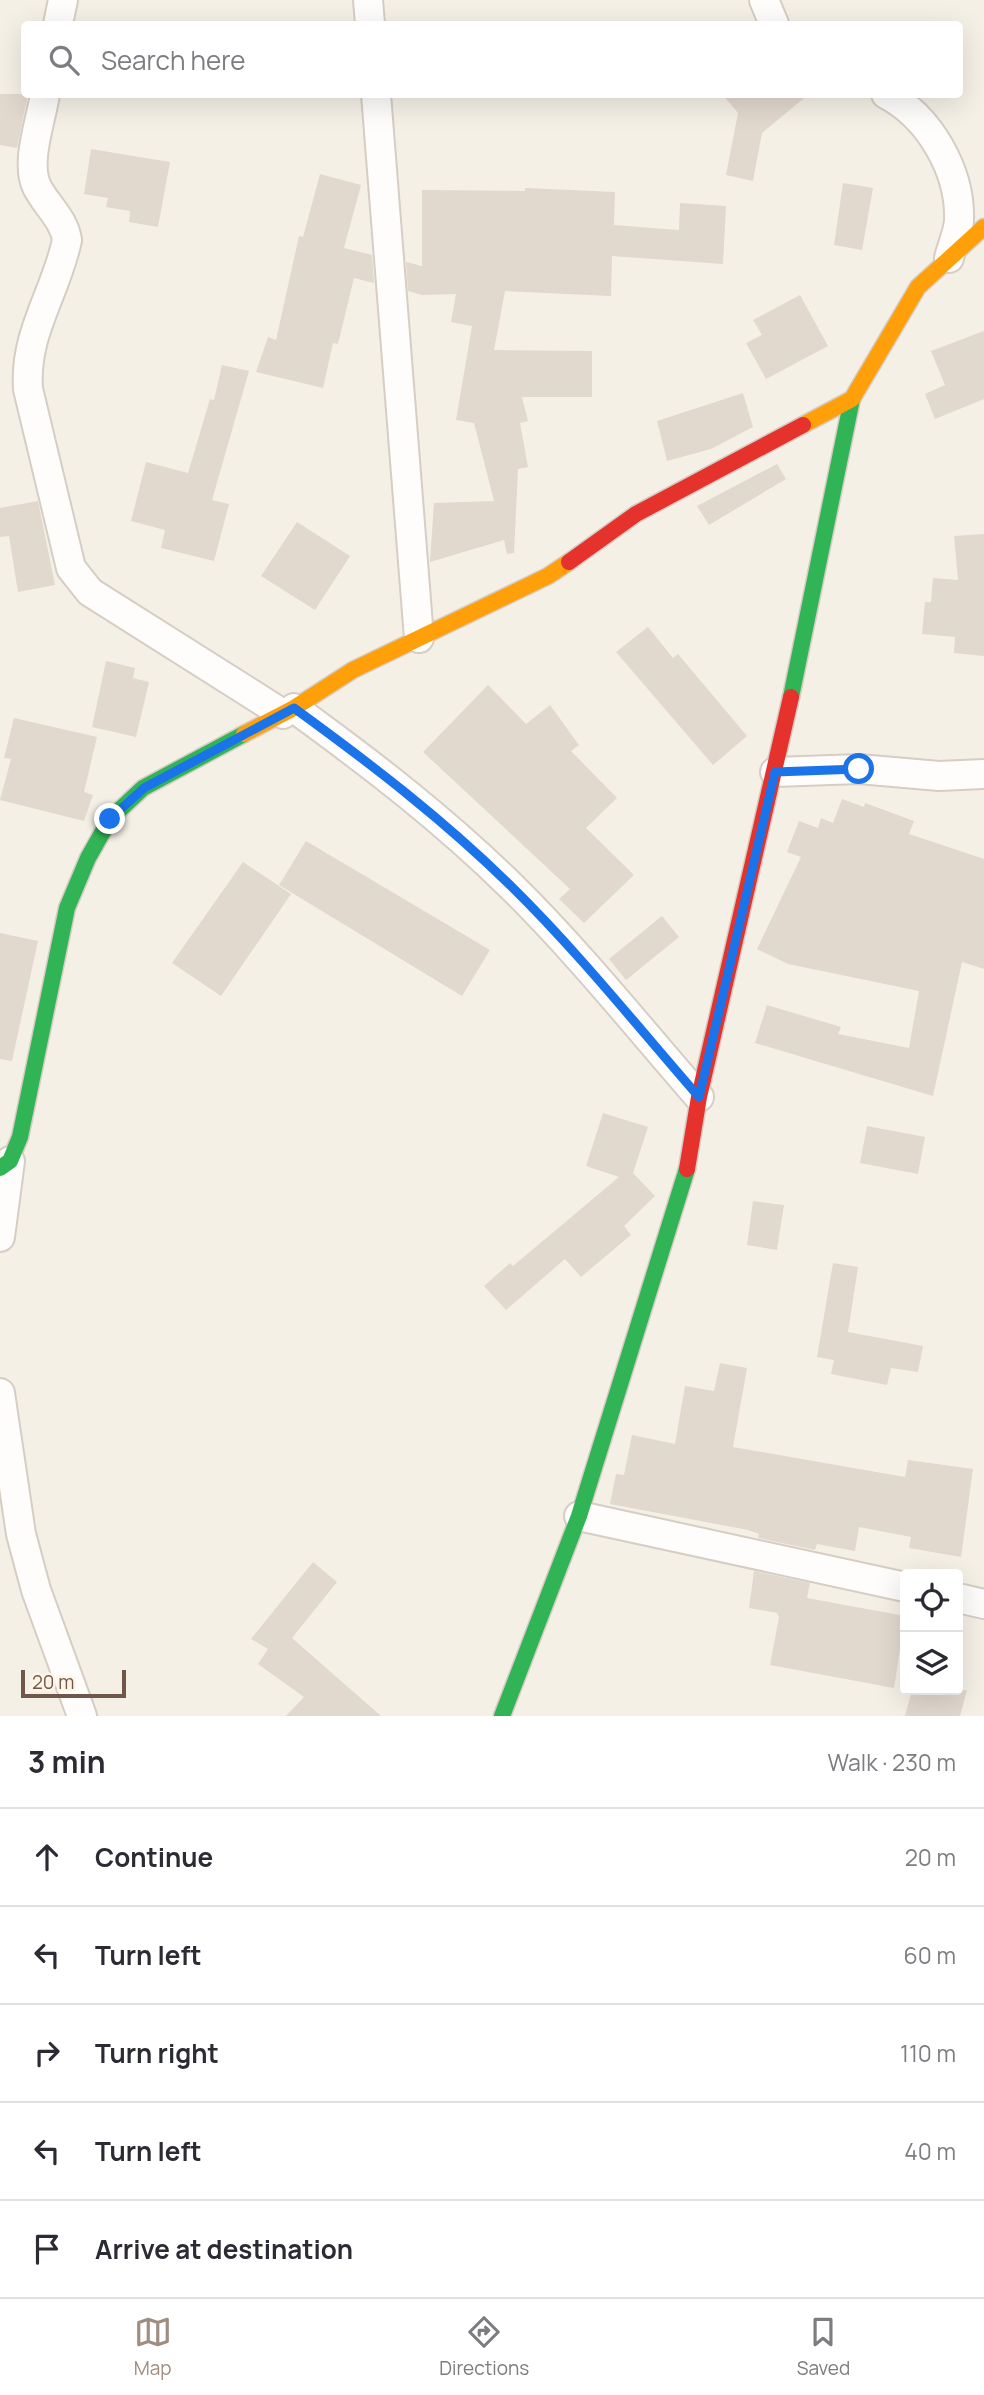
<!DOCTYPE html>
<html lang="en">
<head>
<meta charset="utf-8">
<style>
  :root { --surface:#fff; --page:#f2f2f3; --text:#2b2b33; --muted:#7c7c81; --line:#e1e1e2; --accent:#9f8d80 }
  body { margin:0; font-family:Manrope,sans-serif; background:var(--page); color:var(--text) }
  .controls { position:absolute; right:21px; bottom:21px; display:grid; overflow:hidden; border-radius:7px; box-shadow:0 7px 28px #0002 }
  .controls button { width:63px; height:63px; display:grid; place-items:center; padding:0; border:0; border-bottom:2px solid var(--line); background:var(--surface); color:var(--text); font:35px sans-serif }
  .scale { position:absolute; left:21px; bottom:18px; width:105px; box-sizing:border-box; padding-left:7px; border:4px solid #705749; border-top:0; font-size:19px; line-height:24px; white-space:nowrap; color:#705749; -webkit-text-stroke:5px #fef5e6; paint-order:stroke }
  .stop { position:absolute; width:21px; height:21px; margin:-16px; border:5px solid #1a73e8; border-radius:50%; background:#fff }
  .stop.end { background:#1a73e8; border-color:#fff; box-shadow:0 2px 7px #0008 }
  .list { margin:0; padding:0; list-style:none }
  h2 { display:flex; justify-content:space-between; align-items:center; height:91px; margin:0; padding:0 28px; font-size:30px }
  h2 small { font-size:23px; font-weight:400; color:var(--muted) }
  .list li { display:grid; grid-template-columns:46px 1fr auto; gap:21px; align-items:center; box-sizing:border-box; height:98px; padding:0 28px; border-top:2px solid var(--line) }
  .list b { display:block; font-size:26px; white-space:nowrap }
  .list em { font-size:23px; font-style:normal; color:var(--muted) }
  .icon { flex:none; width:38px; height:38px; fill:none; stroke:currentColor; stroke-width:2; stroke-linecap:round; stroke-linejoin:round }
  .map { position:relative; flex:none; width:984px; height:1716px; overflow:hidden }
  .search { position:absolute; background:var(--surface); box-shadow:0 7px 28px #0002; left:21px; right:21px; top:21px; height:77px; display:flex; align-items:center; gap:18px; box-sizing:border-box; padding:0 24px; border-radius:7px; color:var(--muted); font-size:26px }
  .sheet { height:581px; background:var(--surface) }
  nav { display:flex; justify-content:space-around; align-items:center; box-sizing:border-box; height:98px; border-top:2px solid var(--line); background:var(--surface); font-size:19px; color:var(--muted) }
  nav a { display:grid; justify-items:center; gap:4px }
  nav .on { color:var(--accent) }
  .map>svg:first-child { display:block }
  .building { fill:#e1d8ce }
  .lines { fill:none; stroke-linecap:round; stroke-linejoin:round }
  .street-casing { stroke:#d6cdc4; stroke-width:32 }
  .fast-casing { stroke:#d5ccc3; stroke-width:19 }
  .slow-casing { stroke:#d5ccc3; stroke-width:19 }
  .jam-casing { stroke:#d5ccc3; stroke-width:19 }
  .street { stroke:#fefdfb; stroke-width:28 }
  .fast { stroke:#30b455; stroke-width:16 }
  .slow { stroke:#ff9f0a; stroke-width:16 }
  .jam { stroke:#e5322d; stroke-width:16 }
  .route { stroke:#1a73e8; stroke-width:9 }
</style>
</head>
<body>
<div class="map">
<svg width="984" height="1716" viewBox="0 0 984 1716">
  <rect width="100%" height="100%" fill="#f5f0e6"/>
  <g class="building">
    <path d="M 0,94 L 28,94 L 17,148 L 0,145 Z"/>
    <path d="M 722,94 L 809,94 L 762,133 L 753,181 L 726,175 L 738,113 Z"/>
    <path d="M 91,149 L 170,162 L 158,227 L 129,222 L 130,211 L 106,207 L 108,198 L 84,194 Z"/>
    <path d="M 320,174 L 361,185 L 344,248 L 372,255 L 374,283 L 354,278 L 338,344 L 333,343 L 323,388 L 256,372 L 268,337 L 276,340 L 299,236 L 303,237 Z"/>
    <path d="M 843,183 L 873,188 L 862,250 L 834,245 Z"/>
    <path d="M 525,188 L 615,192 L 614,225 L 679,230 L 680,203 L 726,206 L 723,264 L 612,256 L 611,296 L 505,291 L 494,350 L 592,351 L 592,397 L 522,397 L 528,421 L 520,423 L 528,467 L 518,469 L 514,553 L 507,554 L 504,540 L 430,562 L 434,503 L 494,501 L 474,423 L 456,420 L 472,326 L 451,322 L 456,294 L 422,295 L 408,291 L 406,262 L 422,266 L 422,190 L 525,191 Z"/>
    <path d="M 800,295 L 828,346 L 766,379 L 746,343 L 762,335 L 753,320 Z"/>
    <path d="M 984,331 L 984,399 L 935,419 L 925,394 L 945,385 L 931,351 Z"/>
    <path d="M 222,365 L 249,371 L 212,500 L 229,504 L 214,561 L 161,548 L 165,530 L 131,521 L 146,462 L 188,473 L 210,399 L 214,400 Z"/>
    <path d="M 743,393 L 753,427 L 711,449 L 667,461 L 657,421 Z"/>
    <path d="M 777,464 L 786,479 L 709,525 L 697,506 Z"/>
    <path d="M 38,501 L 55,585 L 18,592 L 9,536 L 0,537 L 0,508 Z"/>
    <path d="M 297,522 L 350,556 L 315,610 L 261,576 Z"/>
    <path d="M 984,534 L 984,656 L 954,653 L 955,637 L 922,634 L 925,602 L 931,602 L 933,578 L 958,580 L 954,536 Z"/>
    <path d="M 648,627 L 673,658 L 678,654 L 747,736 L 713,765 L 616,652 Z"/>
    <path d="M 106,661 L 135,668 L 133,678 L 149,682 L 136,737 L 92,727 Z"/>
    <path d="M 488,685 L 526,724 L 550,705 L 579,745 L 571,751 L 617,798 L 586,828 L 634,875 L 584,923 L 559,899 L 570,889 L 423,752 Z"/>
    <path d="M 14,718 L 97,737 L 84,792 L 93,795 L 84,821 L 0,800 L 11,759 L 4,758 Z"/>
    <path d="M 842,799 L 864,807 L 865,803 L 914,821 L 909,834 L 984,859 L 984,969 L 962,962 L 933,1096 L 755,1043 L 767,1005 L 841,1027 L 838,1034 L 909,1048 L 919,991 L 788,964 L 757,949 L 801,857 L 787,852 L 799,821 L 818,828 L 821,818 L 833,823 Z"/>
    <path d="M 306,841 L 490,950 L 462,996 L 279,885 Z"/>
    <path d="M 243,862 L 291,894 L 221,996 L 172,963 Z"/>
    <path d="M 662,916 L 679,937 L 626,980 L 609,959 Z"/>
    <path d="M 0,933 L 38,941 L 12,1061 L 0,1059 Z"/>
    <path d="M 603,1113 L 648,1127 L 633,1173 L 655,1196 L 624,1226 L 631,1235 L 581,1277 L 565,1259 L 506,1310 L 484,1286 L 510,1263 L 513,1266 L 619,1177 L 586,1166 Z"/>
    <path d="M 867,1126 L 925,1137 L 918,1174 L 860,1163 Z"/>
    <path d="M 753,1201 L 784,1205 L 777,1250 L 747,1245 Z"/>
    <path d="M 833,1263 L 858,1267 L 848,1332 L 923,1346 L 918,1372 L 891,1368 L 887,1385 L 831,1374 L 834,1360 L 817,1357 Z"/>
    <path d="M 720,1363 L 747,1368 L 733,1447 L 905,1477 L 908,1460 L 973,1469 L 961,1557 L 909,1548 L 911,1537 L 859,1527 L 855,1551 L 817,1544 L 815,1550 L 758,1538 L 759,1534 L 748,1530 L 610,1504 L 616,1474 L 624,1475 L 632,1435 L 675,1444 L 685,1386 L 714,1391 Z"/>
    <path d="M 313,1562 L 337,1582 L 292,1638 L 381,1716 L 286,1716 L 304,1697 L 258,1664 L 268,1649 L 251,1639 Z"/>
    <path d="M 754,1571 L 810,1583 L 807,1598 L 905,1616 L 894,1688 L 770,1665 L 779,1617 L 777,1613 L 749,1608 Z"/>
    <path d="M 912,1690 L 967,1690 L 960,1716 L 905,1716 Z"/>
  </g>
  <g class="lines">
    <g class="street-casing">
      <g id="street">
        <path d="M 368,0 L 370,24"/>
        <path d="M 764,0 L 774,24"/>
        <path d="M 58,24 L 63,0"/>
        <path d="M 45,94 C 41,121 25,162 37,187 C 46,205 64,219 67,240 C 56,293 24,333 28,389 L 71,568 L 90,592 L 283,714"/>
        <path d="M 376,94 L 419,638"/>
        <path d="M 886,94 C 930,117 961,172 959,221 C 958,233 952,246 949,258"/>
        <path d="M 294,708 C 371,764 444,820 512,887 C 578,952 638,1027 699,1097"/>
        <path d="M 775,772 L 859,769 L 939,776 L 984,774"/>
        <path d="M 0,1237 L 10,1161"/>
        <path d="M 0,1393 L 21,1534 L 36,1590 L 82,1716"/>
        <path d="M 579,1516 L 905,1587"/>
        <path d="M 958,1598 L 984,1604"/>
      </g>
    </g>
    <g class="fast-casing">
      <g id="fast">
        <path d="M 791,697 L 852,399"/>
        <path d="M 0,1168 L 10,1161 L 20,1137 L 67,908 L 88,858 L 110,819 L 143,788 L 244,734"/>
        <path d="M 502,1716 L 579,1516 L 687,1169"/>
      </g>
    </g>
    <g class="slow-casing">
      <g id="slow">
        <path d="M 803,425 L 852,399 L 918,287 L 984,227"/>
        <path d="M 244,734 L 294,708 L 353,670 L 548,576 L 569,562"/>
      </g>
    </g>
    <g class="jam-casing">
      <g id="jam">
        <path d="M 569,562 L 636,514 L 803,425"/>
        <path d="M 687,1169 L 699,1097 L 791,697"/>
      </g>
    </g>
    <use href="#street" class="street"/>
    <use href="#fast" class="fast"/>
    <use href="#slow" class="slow"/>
    <use href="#jam" class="jam"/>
  </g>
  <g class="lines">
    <path class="route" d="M 110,819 L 144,788 L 294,708 C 371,764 444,820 512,887 C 578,952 638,1027 699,1097 L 775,772 L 859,769"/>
  </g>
</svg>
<div class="controls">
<button><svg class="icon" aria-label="locate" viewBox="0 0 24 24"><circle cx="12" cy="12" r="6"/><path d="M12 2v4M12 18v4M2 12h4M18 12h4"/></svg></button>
<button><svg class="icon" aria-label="layers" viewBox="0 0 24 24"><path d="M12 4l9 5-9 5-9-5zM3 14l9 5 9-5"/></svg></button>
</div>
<div class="scale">20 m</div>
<div class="stop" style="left:859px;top:769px"></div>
<div class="stop end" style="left:110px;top:819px"></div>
<div class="search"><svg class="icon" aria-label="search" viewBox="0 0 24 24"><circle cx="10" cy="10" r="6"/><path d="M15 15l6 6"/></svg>Search here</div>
</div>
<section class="sheet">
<h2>3 min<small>Walk · 230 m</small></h2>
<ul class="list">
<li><svg class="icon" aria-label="ahead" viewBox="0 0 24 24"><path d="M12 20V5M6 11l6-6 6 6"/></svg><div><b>Continue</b></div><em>20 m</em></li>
<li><svg class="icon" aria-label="left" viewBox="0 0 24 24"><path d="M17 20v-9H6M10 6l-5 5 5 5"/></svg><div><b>Turn left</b></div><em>60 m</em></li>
<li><svg class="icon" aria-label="right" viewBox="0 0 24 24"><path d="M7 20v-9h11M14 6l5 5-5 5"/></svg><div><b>Turn right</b></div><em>110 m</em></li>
<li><svg class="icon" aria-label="left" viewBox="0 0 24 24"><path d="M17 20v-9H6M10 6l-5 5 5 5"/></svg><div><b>Turn left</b></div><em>40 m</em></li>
<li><svg class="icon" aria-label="arrive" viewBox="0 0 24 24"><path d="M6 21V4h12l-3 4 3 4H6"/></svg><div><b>Arrive at destination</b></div></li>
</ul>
</section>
<nav>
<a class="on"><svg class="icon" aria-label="map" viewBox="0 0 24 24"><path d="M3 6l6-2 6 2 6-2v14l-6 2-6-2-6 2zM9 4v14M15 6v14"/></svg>Map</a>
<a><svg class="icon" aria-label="directions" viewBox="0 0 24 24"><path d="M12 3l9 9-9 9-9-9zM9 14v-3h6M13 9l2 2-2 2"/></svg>Directions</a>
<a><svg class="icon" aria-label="saved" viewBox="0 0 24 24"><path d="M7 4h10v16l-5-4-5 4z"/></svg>Saved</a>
</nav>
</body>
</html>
